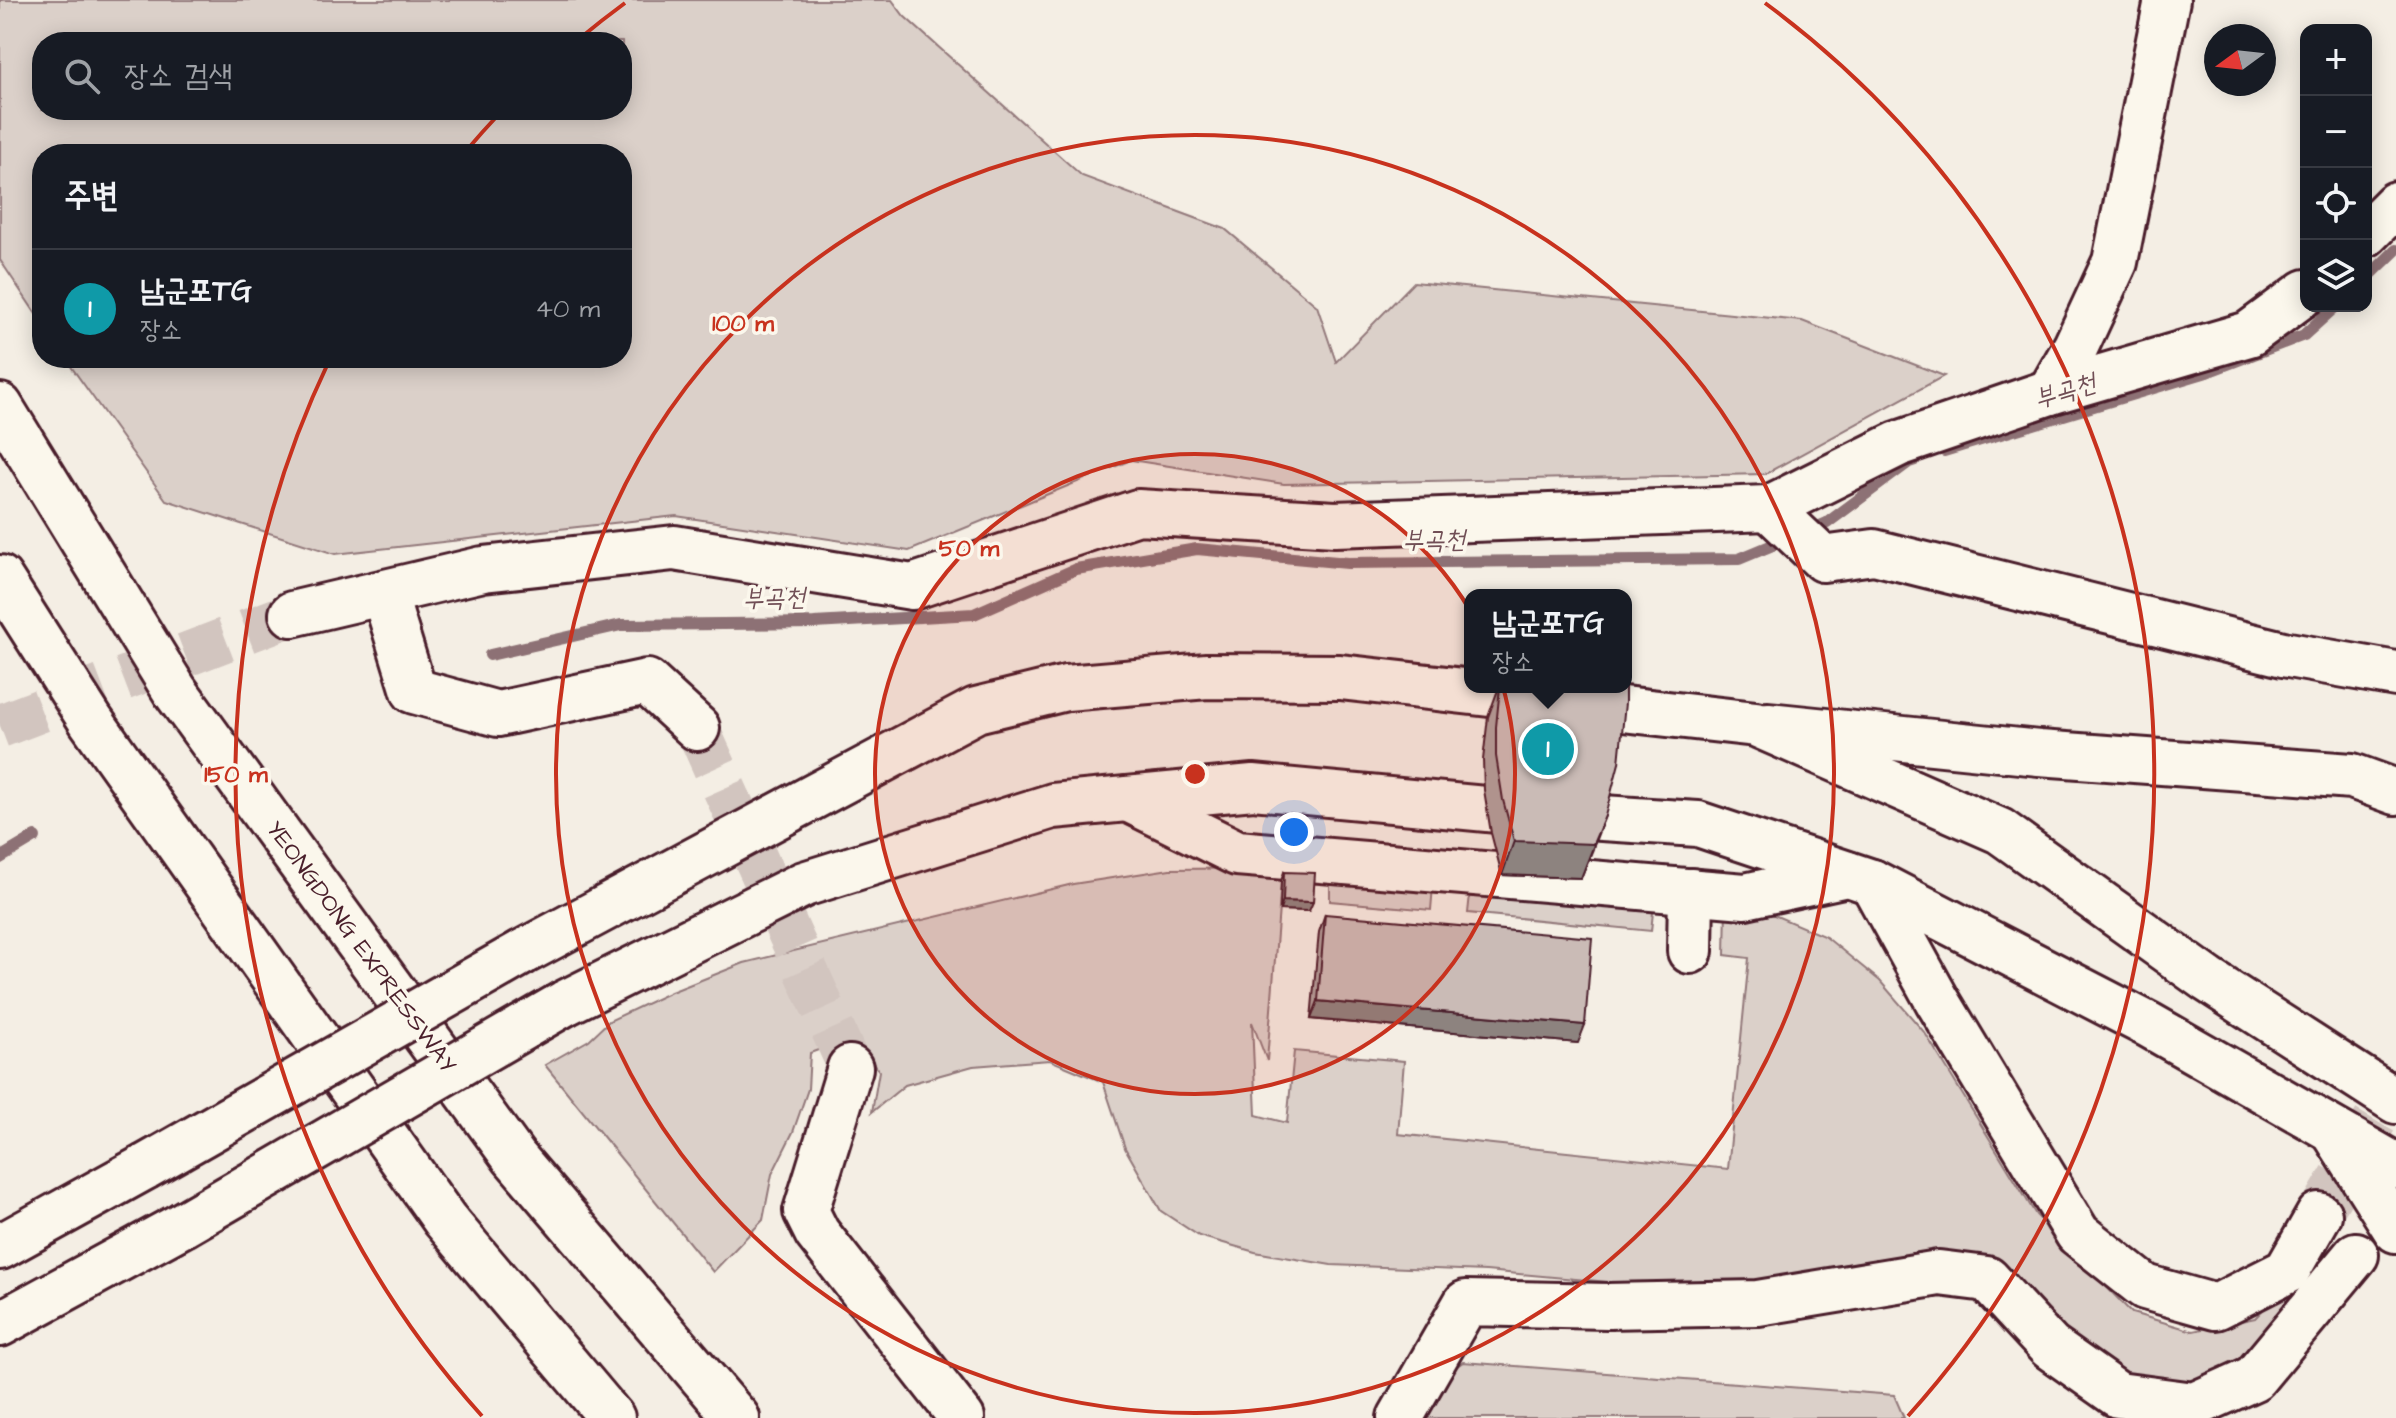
<!DOCTYPE html>
<html lang="ko">
<head>
<meta charset="utf-8">
<style>
  :root { --surface:#171b24; --page:#20242c; --text:#f1f3f6; --muted:#9ea1a6; --line:#363941; --accent:#1a73e8 }
  body { margin:0; font-family:"Architects Daughter","Poor Story",sans-serif; background:var(--page); color:var(--text) }
  .controls { position:absolute; right:24px; top:24px; display:grid; overflow:hidden; border-radius:16px; box-shadow:0 4px 20px #0003 }
  .controls button { width:72px; height:72px; display:grid; place-items:center; padding:0; border:0; border-bottom:2px solid var(--line); background:var(--surface); color:var(--text); font:40px sans-serif }
  .compass { position:absolute; left:2204px; top:24px; width:72px; height:72px; border-radius:50%; background:var(--surface); box-shadow:0 4px 20px #0003; rotate:255deg }
  .you { position:absolute; left:1294px; top:832px; width:28px; height:28px; margin:-20px; border:6px solid #fff; border-radius:50%; background:#1a73e8; box-shadow:0 0 0 12px #1a73e833 }
  .badge { display:grid; place-items:center; width:52px; height:52px; border-radius:50%; background:var(--accent); color:#fff; font-size:26px; font-weight:700 }
  .pin { position:absolute; translate:-50% -50%; border:4px solid #fff; box-shadow:0 2px 8px #0006 }
  .popup { position:absolute; left:1464px; top:589px; width:168px; height:104px; box-sizing:border-box; display:grid; place-content:center; border-radius:16px; background:var(--surface); filter:drop-shadow(0 2px 6px #0005); font-size:26px; white-space:nowrap; color:var(--muted) }
  .popup b { font-size:30px; color:var(--text) }
  .popup::after { content:''; position:absolute; left:50%; top:100%; margin-left:-16px; border:16px solid transparent; border-top-color:var(--surface) }
  .list { margin:0; padding:0; list-style:none }
  h2 { display:flex; justify-content:space-between; align-items:center; height:104px; margin:0; padding:0 32px; font-size:34px }
  h2 small { font-size:26px; font-weight:400; color:var(--muted) }
  .list li { display:grid; grid-template-columns:52px 1fr auto; gap:24px; align-items:center; box-sizing:border-box; height:120px; padding:0 32px; border-top:2px solid var(--line) }
  .list b { display:block; font-size:30px; white-space:nowrap }
  .list p { margin:0; font-size:26px; white-space:nowrap; color:var(--muted) }
  .list em { font-size:26px; font-style:normal; color:var(--muted) }
  .icon { flex:none; width:44px; height:44px; fill:none; stroke:currentColor; stroke-width:2; stroke-linecap:round; stroke-linejoin:round }
  .map { position:relative; flex:none; width:2396px; height:1418px; overflow:hidden }
  .search { position:absolute; background:var(--surface); box-shadow:0 4px 20px #0003; left:32px; top:32px; width:600px; height:88px; display:flex; align-items:center; gap:20px; box-sizing:border-box; padding:0 28px; border-radius:32px; color:var(--muted); font-size:30px }
  .panel { position:absolute; background:var(--surface); box-shadow:0 4px 20px #0003; left:32px; top:144px; width:600px; height:224px; border-radius:32px }
  .map>svg:first-child { display:block }
  .green { fill:#dbd0c9; stroke:#92787a; stroke-width:2; fill-rule:evenodd }
  .lines { fill:none; stroke-linecap:round; stroke-linejoin:round }
  .stream { stroke:#8d7174; stroke-width:12 }
  .minor-tunnel { stroke:#d2c5bf; stroke-width:44; stroke-dasharray:44 22; stroke-linecap:butt }
  .minor-casing { stroke:#4a1f2b; stroke-width:50 }
  .highway-casing { stroke:#4a1f2b; stroke-width:50 }
  .minor { stroke:#fbf7ec; stroke-width:44 }
  .highway { stroke:#fbf7ec; stroke-width:44 }
  .highway-bridge-casing { stroke:#4a1f2b; stroke-width:50; stroke-linecap:butt }
  .highway-bridge { stroke:#fbf7ec; stroke-width:44 }
  .wall { fill:#aea19d; stroke:#4a1f2b; stroke-width:2 }
  .shaded-wall { fill:#8d837f; stroke:#4a1f2b; stroke-width:2 }
  .building { fill:#cabbb6; stroke:#4a1f2b; stroke-width:2 }
  .ring { fill:none; stroke:#c8321e; stroke-width:4 }
  .labels { text-anchor:middle; dominant-baseline:central; stroke-width:7; stroke-linejoin:round; paint-order:stroke }
  .street-label { font-size:24px; fill:#4a1f2b; stroke:#fbf7ec }
  .water-label { font-size:26px; font-style:italic; fill:#714f56; stroke:#fbf7ec }
  .centre { fill:#c8321e; stroke:#fbf7ec; stroke-width:4 }
  .ring-label { font-size:24px; text-anchor:middle; font-weight:bold; fill:#c8321e; stroke:#fbf7ec; stroke-width:7; stroke-linejoin:round; paint-order:stroke }
</style>
</head>
<body>
<div class="map">
<svg width="2396" height="1418" viewBox="0 0 2396 1418">
  <rect width="100%" height="100%" fill="#f4eee4"/>
  <filter id="ink" filterUnits="userSpaceOnUse"><feTurbulence type="fractalNoise" baseFrequency=".0125" numOctaves="2"/><feDisplacementMap in="SourceGraphic" scale="16" xChannelSelector="R" yChannelSelector="G"/><feConvolveMatrix kernelMatrix="1 2 1 2 8 2 1 2 1" color-interpolation-filters="sRGB"/></filter>
  <g filter="url(#ink)">
    <g class="green">
      <path d="M 0,0 L 892,0 L 904,16 L 1082,176 L 1225,229 L 1317,306 L 1336,362 L 1414,282 L 1802,321 L 1944,376 L 1765,474 L 1284,484 L 1131,460 L 909,551 L 676,516 L 335,554 L 166,500 L 65,358 L 622,358 L 622,154 L 42,154 L 42,323 L 0,260 ZM 622,42 L 622,110 L 42,110 L 42,42 Z"/>
      <path d="M 1279,868 L 1433,886 L 1431,910 L 1330,901 L 1330,884 L 1281,882 L 1267,1061 L 1252,1022 L 1256,1115 L 1287,1123 L 1294,1051 L 1404,1061 L 1398,1134 L 1728,1169 L 1749,958 L 1725,955 L 1726,907 L 1767,912 L 1826,937 L 1880,981 L 1925,1033 L 2036,1215 L 2132,1313 L 2193,1331 L 2255,1318 L 2312,1259 L 2303,1291 L 2257,1352 L 2194,1381 L 2138,1387 L 1974,1264 L 1905,1255 L 1829,1267 L 1766,1287 L 1664,1287 L 1486,1271 L 1331,1265 L 1255,1252 L 1199,1236 L 1161,1211 L 1125,1148 L 1103,1082 L 1050,1060 L 973,1066 L 905,1085 L 872,1112 L 879,1071 L 854,1037 L 810,1053 L 808,1089 L 793,1132 L 772,1174 L 763,1220 L 713,1272 L 545,1065 L 589,1040 L 609,1021 L 671,992 L 744,963 L 1073,884 L 1170,869 Z"/>
      <path d="M 1471,885 L 1654,903 L 1651,931 L 1468,913 Z"/>
      <path d="M 1463,1362 L 1894,1395 L 1904,1418 L 1382,1418 Z"/>
    </g>
    <g class="lines">
      <g class="stream">
        <path d="M 2366,279 L 2396,250"/>
        <path d="M 1944,451 L 2207,372 L 2304,335 L 2336,306"/>
        <path d="M 1808,531 L 1827,523 L 1909,462 L 1915,460"/>
        <path d="M 490,655 L 621,625 L 814,623 L 974,614 L 1076,569 L 1197,549 L 1348,563 L 1739,559 L 1787,539"/>
        <path d="M 0,858 L 35,837"/>
      </g>
      <g class="minor-tunnel">
        <path d="M 0,726 L 292,614"/>
        <path d="M 697,728 L 850,1068"/>
        <path d="M 2319,1215 L 2396,1085"/>
      </g>
      <g class="minor-casing">
        <g id="minor">
          <path d="M 2366,234 L 2396,204"/>
          <path d="M 2050,392 L 2076,346 L 2115,262 L 2167,0"/>
          <path d="M 1769,508 L 1823,559 L 1874,552 L 2283,654 L 2396,674"/>
          <path d="M 384,593 L 414,691 L 498,714 L 647,682 L 697,728"/>
          <path d="M 292,614 L 483,569 L 674,548 L 912,587 L 1138,512 L 1335,524 L 1769,508 L 1898,444 L 2050,392 L 2249,334 L 2306,292"/>
          <path d="M 1768,725 L 2039,753 L 2352,776 L 2396,792"/>
          <path d="M 1128,799 L 1237,853 L 1745,896 L 1847,874"/>
          <path d="M 1872,882 L 1937,1000 L 2078,1234 L 2145,1287 L 2216,1307 L 2287,1271 L 2319,1215"/>
          <path d="M 1690,951 L 1691,891"/>
          <path d="M 850,1068 L 806,1211 L 817,1233 L 962,1418"/>
          <path d="M 1400,1418 L 1466,1303 L 1607,1306 L 1758,1303 L 1939,1273 L 1987,1279 L 2050,1347 L 2118,1395 L 2194,1405 L 2254,1378 L 2356,1255"/>
        </g>
      </g>
      <g class="highway-casing">
        <g id="highway">
          <path d="M 0,406 L 175,691 L 514,1157 L 737,1418"/>
          <path d="M 0,578 L 91,721 L 445,1220 L 612,1418"/>
          <path d="M 523,952 L 976,710 L 1066,688 L 1207,676 L 1340,677 L 1756,724 L 2000,831 L 2208,980 L 2396,1101"/>
          <path d="M 565,1003 L 804,884 L 1053,806 L 1253,787 L 1538,814 L 1698,824 L 1872,882 L 2149,1025 L 2396,1166"/>
          <path d="M 2336,1135 L 2396,1230"/>
          <path d="M 0,1247 L 145,1167"/>
          <path d="M 0,1324 L 182,1225"/>
        </g>
      </g>
      <use href="#minor" class="minor"/>
      <use href="#highway" class="highway"/>
      <g class="highway-bridge-casing">
        <g id="highway-bridge">
          <path d="M 145,1167 L 523,952"/>
          <path d="M 182,1225 L 565,1003"/>
        </g>
      </g>
      <use href="#highway-bridge" class="highway-bridge"/>
    </g>
    <g class="wall">
      <path d="M 1499,687 L 1625,687 L 1593,849 L 1581,878 L 1502,875 L 1491,833 L 1484,790 L 1483,760 L 1488,717 Z"/>
      <path d="M 1284,872 L 1309,911 L 1280,910 L 1281,881 Z"/>
      <path d="M 1325,914 L 1578,1043 L 1311,1019 L 1319,932 Z"/>
    </g>
    <g class="shaded-wall">
      <path d="M 1605,816 L 1581,878 L 1502,875 L 1514,841 Z"/>
      <path d="M 1283,901 L 1313,902 L 1309,911 L 1280,910 Z"/>
      <path d="M 1318,1001 L 1585,1025 L 1578,1043 L 1311,1019 Z"/>
    </g>
    <g class="building">
      <path d="M 1500,687 L 1625,687 L 1625,703 L 1619,763 L 1605,816 L 1593,844 L 1514,841 L 1503,800 L 1496,756 L 1496,727 Z"/>
      <path d="M 1284,872 L 1315,873 L 1313,902 L 1283,901 Z"/>
      <path d="M 1325,914 L 1592,938 L 1585,1025 L 1318,1001 Z"/>
    </g>
  </g>
  <circle cx="1195" cy="774" r="320" fill="#c8321e" fill-opacity=".12"/>
  <g class="ring">
    <circle cx="1195" cy="774" r="320"/>
    <circle cx="1195" cy="774" r="639"/>
    <path d="M482 1416A959 959 0 0 1 329 361M466 151A959 959 0 0 1 499 114M579 39A959 959 0 0 1 625 3M1765 3A959 959 0 0 1 1908 1416"/>
  </g>
  <g class="labels">
    <g class="street-label">
      <text transform="translate(361 947) rotate(54)">YEONGDONG EXPRESSWAY</text>
    </g>
    <g class="water-label">
      <text transform="translate(2065 391) rotate(-17)">부곡천</text>
      <text transform="translate(1434 540) rotate(-1)">부곡천</text>
      <text transform="translate(774 598) rotate(-2)">부곡천</text>
    </g>
  </g>
  <circle cx="1195" cy="774" r="12" class="centre"/>
  <g class="ring-label">
    <text x="743" y="331">100 m</text>
    <text x="969" y="556">50 m</text>
    <text x="236" y="782">150 m</text>
  </g>
</svg>
<div class="controls">
<button>+</button>
<button>−</button>
<button><svg class="icon" aria-label="locate" viewBox="0 0 24 24"><circle cx="12" cy="12" r="6"/><path d="M12 2v4M12 18v4M2 12h4M18 12h4"/></svg></button>
<button><svg class="icon" aria-label="layers" viewBox="0 0 24 24"><path d="M12 4l9 5-9 5-9-5zM3 14l9 5 9-5"/></svg></button>
</div>
<svg class="compass" viewBox="-18 -18 36 36"><path d="M0-13l5 13h-10z" fill="#e53935"/><path d="M0 13l5-13h-10z" fill="#9ea1a6"/></svg>
<div class="you"></div>
<div class="pin badge" style="left:1548px;top:749px;background:#0f9aa8">1</div>
<div class="popup"><b>남군포TG</b>장소</div>
<div class="search"><svg class="icon" aria-label="search" viewBox="0 0 24 24"><circle cx="10" cy="10" r="6"/><path d="M15 15l6 6"/></svg>장소 검색</div>
<section class="panel">
<h2>주변<small></small></h2>
<ul class="list">
<li><span class="badge" style="background:#0f9aa8">1</span><div><b>남군포TG</b><p>장소</p></div><em>40 m</em></li>
</ul>
</section>
</div>
</body>
</html>
